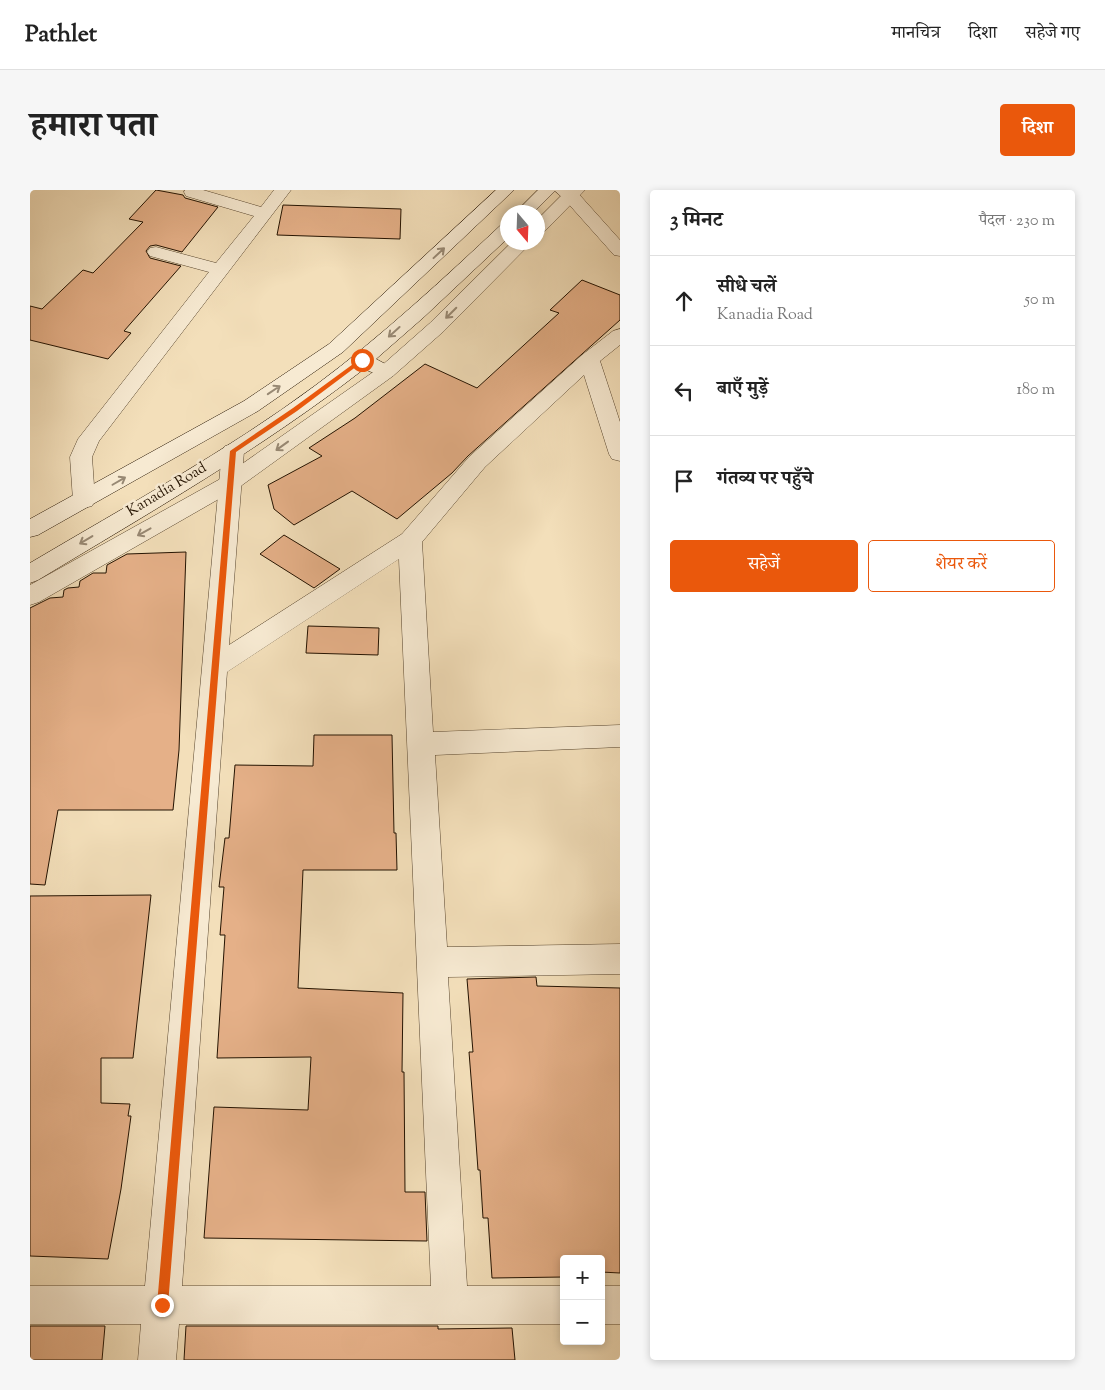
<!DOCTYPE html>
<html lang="hi">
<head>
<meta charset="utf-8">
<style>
  :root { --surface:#fff; --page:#f6f6f6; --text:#222; --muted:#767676; --line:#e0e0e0; --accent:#ea580c }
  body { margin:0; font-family:"Sorts Mill Goudy","Noto Serif Devanagari",serif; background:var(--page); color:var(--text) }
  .controls { position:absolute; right:15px; bottom:15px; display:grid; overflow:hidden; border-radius:5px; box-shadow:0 2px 8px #0003 }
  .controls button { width:45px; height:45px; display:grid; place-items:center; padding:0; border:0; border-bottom:1px solid var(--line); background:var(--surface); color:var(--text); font:25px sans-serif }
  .compass { position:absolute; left:470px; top:15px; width:45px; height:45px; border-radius:50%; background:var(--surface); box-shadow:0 2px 8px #0003; rotate:161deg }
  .stop { position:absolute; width:15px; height:15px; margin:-11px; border:4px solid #ea580c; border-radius:50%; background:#fff }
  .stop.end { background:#ea580c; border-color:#fff; box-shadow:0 1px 5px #0008 }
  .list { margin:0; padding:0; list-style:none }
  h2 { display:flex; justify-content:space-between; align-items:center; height:65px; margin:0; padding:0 20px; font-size:21px }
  h2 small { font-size:16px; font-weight:400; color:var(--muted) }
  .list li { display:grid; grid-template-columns:32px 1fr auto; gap:15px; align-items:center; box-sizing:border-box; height:90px; padding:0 20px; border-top:1px solid var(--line) }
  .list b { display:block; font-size:19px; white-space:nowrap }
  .list p { margin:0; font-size:16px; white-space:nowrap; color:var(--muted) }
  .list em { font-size:16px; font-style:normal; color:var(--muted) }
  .actions { display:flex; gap:10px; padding:15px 20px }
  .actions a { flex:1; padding:11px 0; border:1px solid var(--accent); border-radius:5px; text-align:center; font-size:18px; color:var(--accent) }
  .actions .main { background:var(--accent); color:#fff }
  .icon { flex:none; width:28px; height:28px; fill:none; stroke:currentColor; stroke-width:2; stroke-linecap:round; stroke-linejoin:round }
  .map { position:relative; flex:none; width:590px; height:1170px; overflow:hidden; border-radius:5px }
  header { display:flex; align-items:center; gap:30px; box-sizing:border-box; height:70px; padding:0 25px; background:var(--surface); border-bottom:1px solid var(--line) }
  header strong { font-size:24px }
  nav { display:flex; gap:28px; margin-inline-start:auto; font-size:18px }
  .intro { display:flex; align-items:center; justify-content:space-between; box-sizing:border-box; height:120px; padding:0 30px }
  h1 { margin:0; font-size:35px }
  .button { padding:12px 22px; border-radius:5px; background:var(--accent); color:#fff; font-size:18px; font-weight:700 }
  main { display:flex; gap:30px; padding:0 30px }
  aside { flex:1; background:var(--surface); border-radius:5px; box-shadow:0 2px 8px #0003 }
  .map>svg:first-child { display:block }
  .building { fill:#e5b088; stroke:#231200 }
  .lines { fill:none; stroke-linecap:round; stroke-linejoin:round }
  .minor-casing { stroke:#57452e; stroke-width:1 }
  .tertiary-casing { stroke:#57452e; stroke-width:1 }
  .secondary-casing { stroke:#231200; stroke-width:1 }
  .minor { fill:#f7ead2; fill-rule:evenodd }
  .tertiary { fill:#f7ead2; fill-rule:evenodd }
  .secondary { fill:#f7ead2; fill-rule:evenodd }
  .oneway { stroke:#988974 }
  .route { fill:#ea580c }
  .labels { text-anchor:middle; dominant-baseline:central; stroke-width:5; stroke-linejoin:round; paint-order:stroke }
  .far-street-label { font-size:15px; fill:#231200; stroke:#f7ead2 }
</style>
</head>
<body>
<header>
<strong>Pathlet</strong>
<nav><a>मानचित्र</a><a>दिशा</a><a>सहेजे गए</a></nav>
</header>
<div class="intro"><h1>हमारा पता</h1><a class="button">दिशा</a></div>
<main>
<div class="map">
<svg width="590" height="1170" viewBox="0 0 590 1170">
  <rect width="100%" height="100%" fill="#f3dfba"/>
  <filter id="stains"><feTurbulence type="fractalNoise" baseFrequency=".004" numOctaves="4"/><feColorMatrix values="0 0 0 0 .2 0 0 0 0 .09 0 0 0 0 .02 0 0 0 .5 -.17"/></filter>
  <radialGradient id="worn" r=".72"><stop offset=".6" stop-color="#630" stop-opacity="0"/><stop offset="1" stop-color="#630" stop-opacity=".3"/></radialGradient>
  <g class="building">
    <path d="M 126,0 L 153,5 L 155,8 L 188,17 L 152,62 L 126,55 L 120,56 L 116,61 L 120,68 L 151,76 L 94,141 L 101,143 L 78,169 L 0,150 L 0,116 L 12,119 L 53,80 L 63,83 L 113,32 L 99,29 Z"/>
    <path d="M 253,15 L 371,19 L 370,49 L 247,45 Z"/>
    <path d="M 552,90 L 590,105 L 590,130 L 438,266 L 422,283 L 367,329 L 322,301 L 264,335 L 244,319 L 238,295 L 292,266 L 279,258 L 325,228 L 395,174 L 447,198 L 529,123 L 520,120 Z"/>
    <path d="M 254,345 L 310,379 L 284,398 L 230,364 Z"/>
    <path d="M 156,362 L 149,560 L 143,620 L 28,620 L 15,695 L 0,694 L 0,418 L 20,408 L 33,407 L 34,400 L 38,398 L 49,397 L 50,391 L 63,383 L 76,383 L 77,375 L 97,364 Z"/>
    <path d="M 278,436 L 349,438 L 348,465 L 276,463 Z"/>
    <path d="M 284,545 L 362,545 L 364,643 L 366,643 L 367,680 L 273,680 L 268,798 L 373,803 L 372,882 L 374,882 L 375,1002 L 395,1002 L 397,1051 L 174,1048 L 184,917 L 278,920 L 281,867 L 187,868 L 195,745 L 190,745 L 194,697 L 189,697 L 195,648 L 199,648 L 205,575 L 283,576 Z"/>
    <path d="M 121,705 L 103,868 L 71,868 L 71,913 L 100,914 L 98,926 L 101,926 L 91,999 L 78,1069 L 0,1066 L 0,706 Z"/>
    <path d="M 506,787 L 507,796 L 590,798 L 590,1083 L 571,1082 L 571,1069 L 534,1069 L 534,1087 L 462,1088 L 458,1028 L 453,1028 L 450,980 L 448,980 L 445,938 L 439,862 L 443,862 L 437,789 Z"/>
    <path d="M 0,1136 L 75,1136 L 72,1170 L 0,1170 Z"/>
    <path d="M 156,1136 L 408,1136 L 408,1139 L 482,1138 L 485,1170 L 154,1170 Z"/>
  </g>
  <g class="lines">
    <g class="minor-casing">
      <g id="minor">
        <path d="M 155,0 L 173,0 L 231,17 L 244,0 L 261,0 L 69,251 L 62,267 L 65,310 L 62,316 L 54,318 L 46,316 L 43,310 L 40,267 L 48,249 L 179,82 L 120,66 L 117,62 L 120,58 L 126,57 L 186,73 L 224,26 L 156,6 L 154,2 Z"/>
        <path d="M 524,0 L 543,0 L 547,2 L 590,50 L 590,66 L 584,65 L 535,10 Z"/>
        <path d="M 590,139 L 590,155 L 570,171 L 590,232 L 590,271 L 582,269 L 579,264 L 554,185 L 455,277 L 392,352 L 403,542 L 590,535 L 590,557 L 405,565 L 417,757 L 590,754 L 590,784 L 418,787 L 437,1096 L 534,1096 L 534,1134 L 149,1134 L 146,1170 L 108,1170 L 111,1134 L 0,1134 L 0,1096 L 115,1096 L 192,261 L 195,256 L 203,254 L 211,256 L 214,261 L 199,455 L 372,344 L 439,267 L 552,165 L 583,141 ZM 369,369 L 401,1096 L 152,1096 L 197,482 Z"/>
        <rect x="571" y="1096" width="19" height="38"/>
      </g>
    </g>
    <g class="tertiary-casing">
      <g id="tertiary">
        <path d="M 537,0 L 555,0 L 514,42 L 508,43 L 508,29 Z"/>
        <path d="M 482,52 L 502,52 L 414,141 L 363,186 L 208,298 L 9,412 L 0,415 L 0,395 L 192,288 L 349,178 L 400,133 Z"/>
      </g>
    </g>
    <g class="secondary-casing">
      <g id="secondary">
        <path d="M 466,0 L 484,0 L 313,162 L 228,221 L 8,345 L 0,347 L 0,329 L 214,211 L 299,154 Z"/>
        <path d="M 508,0 L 526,0 L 504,22 L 486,22 Z"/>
        <path d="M 478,33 L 478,48 L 394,127 L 346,169 L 363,178 L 366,182 L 363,186 L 356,188 L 334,179 C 231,259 119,323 8,390 L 0,393 L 0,373 C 96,316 196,262 286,195 C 352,146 412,90 472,34 Z"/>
      </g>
    </g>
    <use href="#minor" class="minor"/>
    <use href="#tertiary" class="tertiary"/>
    <use href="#secondary" class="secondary"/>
  </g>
  <defs><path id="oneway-shaft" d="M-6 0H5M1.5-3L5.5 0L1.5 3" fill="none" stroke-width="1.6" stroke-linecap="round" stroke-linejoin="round" transform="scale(1.25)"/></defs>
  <g class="oneway">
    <use href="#oneway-shaft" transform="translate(409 63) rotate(-43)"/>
    <use href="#oneway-shaft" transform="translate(421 123) rotate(135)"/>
    <use href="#oneway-shaft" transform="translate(364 142) rotate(138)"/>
    <use href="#oneway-shaft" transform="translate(244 200) rotate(-34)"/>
    <use href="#oneway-shaft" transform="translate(252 256) rotate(144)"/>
    <use href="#oneway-shaft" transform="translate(89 291) rotate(-30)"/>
    <use href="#oneway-shaft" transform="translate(114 342) rotate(151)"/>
    <use href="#oneway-shaft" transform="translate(56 350) rotate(149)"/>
  </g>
  <path class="route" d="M 330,169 L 335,170 L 267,221 L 206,262 L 138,1115 L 136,1119 L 132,1121 L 129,1119 L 127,1115 L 200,261 L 263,218 Z"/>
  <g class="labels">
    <g class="far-street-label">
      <text transform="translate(137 300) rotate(-31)">Kanadia Road</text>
    </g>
  </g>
  <rect width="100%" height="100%" filter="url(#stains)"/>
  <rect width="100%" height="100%" fill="url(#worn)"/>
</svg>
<div class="controls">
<button>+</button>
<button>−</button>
</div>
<svg class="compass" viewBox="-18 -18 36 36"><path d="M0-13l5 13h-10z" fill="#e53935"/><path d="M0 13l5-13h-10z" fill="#767676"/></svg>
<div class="stop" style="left:332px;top:170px"></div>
<div class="stop end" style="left:132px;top:1115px"></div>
</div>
<aside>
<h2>3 मिनट<small>पैदल · 230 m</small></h2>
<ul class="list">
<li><svg class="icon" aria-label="ahead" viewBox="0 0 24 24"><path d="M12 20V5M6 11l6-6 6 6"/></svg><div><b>सीधे चलें</b><p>Kanadia Road</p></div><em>50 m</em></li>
<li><svg class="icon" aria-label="left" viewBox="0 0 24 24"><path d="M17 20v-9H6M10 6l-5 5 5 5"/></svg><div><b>बाएँ मुड़ें</b></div><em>180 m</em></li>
<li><svg class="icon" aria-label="arrive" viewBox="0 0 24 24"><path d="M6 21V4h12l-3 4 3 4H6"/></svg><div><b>गंतव्य पर पहुँचे</b></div></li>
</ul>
<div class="actions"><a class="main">सहेजें</a><a>शेयर करें</a></div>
</aside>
</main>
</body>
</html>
